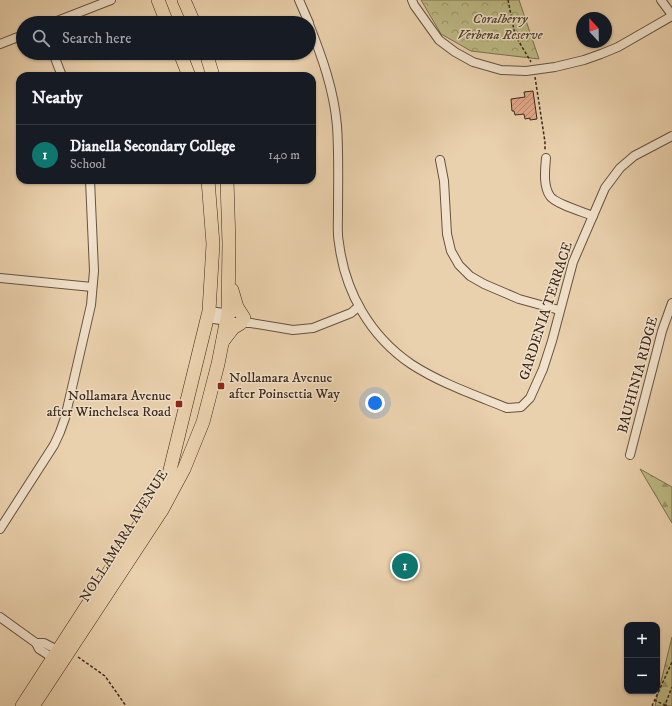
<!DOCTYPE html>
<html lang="en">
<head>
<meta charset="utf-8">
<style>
  :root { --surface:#171b24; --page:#242831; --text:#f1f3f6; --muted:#9ea1a6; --line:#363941; --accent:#0f766e }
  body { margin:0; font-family:"IM FELL DW Pica",serif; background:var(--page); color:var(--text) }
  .controls { position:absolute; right:12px; bottom:12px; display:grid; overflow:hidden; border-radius:8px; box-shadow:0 1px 3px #0004 }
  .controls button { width:36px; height:36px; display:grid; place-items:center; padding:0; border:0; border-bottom:1px solid var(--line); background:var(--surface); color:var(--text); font:20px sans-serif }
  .compass { position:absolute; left:576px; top:12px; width:36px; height:36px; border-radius:50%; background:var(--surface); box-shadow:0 1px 3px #0004; rotate:338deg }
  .you { position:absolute; left:375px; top:403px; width:14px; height:14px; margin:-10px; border:3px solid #fff; border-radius:50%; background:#1a73e8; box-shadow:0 0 0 6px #1a73e833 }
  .badge { display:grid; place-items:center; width:26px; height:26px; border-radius:50%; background:var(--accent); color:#fff; font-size:13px; font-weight:700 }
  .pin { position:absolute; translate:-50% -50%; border:2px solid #fff; box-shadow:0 1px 4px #0006 }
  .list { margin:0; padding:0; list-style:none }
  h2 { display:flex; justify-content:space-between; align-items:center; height:52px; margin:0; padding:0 16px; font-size:17px }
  h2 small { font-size:13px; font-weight:400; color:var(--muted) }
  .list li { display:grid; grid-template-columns:26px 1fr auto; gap:12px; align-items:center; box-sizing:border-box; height:60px; padding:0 16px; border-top:1px solid var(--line) }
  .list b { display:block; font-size:15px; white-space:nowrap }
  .list p { margin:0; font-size:13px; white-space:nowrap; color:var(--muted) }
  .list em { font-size:13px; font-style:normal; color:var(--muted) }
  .icon { flex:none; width:22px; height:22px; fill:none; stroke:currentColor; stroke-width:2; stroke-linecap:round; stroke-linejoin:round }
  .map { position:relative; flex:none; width:672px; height:706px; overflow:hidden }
  .search { position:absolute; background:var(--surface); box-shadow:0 1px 3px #0004; left:16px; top:16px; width:300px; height:44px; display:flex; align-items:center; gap:10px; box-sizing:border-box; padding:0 14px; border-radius:22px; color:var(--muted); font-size:15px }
  .panel { position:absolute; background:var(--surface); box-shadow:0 1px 3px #0004; left:16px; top:72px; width:300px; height:112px; border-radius:12px }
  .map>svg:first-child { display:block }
  .forest { fill:url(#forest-firs); stroke:#7c7050 }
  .park { fill:url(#park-crowns); stroke:#7c7050 }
  .building { fill:url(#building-hatch); stroke:#3a271a }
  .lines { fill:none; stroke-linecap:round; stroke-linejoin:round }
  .street-casing { stroke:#66523f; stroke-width:10 }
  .primary-casing { stroke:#3a271a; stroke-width:14 }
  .path { stroke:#3a271a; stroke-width:1.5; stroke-dasharray:3 2; stroke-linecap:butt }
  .street { stroke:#f1e1ca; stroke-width:8 }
  .primary { stroke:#ead1ad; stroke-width:13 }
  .poi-dot { fill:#8f2418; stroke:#f1e1ca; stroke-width:1.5 }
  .labels { text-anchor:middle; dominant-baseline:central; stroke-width:3; stroke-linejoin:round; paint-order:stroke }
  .park-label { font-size:14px; font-style:italic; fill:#54442f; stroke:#f1e1ca }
  .street-label { font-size:14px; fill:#3a271a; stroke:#f1e1ca }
  .poi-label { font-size:14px; fill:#3a271a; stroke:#f1e1ca; text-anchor:start }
</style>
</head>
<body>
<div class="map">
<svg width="672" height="706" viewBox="0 0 672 706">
  <defs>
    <pattern id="forest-firs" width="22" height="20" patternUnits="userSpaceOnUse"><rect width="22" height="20" fill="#bdba85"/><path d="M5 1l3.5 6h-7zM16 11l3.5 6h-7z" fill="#9b976c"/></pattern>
    <pattern id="park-crowns" width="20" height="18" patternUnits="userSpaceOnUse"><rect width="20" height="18" fill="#bdba85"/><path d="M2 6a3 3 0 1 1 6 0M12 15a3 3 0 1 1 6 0" fill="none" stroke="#9b976c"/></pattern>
    <pattern id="building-hatch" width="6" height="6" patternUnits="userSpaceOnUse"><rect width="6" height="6" fill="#e3a789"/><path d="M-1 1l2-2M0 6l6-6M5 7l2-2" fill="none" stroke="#b9886f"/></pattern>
  </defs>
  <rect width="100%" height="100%" fill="#ead1ad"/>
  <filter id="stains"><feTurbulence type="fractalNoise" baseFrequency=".005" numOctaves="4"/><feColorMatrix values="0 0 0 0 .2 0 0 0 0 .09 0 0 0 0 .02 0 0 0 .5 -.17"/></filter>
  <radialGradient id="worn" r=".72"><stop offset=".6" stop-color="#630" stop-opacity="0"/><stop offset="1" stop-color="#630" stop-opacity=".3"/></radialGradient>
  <g class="forest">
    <path d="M 640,469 L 672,487 L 672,523 Z"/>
    <path d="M 672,637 L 672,706 L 655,706 Z"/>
  </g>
  <path class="park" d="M 421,0 L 519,0 L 539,59 L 471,51 L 441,34 Z"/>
  <path class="building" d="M 533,91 L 537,119 L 530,120 L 530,118 L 525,119 L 524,114 L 515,115 L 514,111 L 512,111 L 511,99 L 525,97 L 524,92 Z"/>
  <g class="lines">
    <g class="street-casing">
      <g id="street">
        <path d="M 299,0 L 309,23"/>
        <path d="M 412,0 L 414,5 L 439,40 L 455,52 L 473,62 L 501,70 L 526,71 L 555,67 L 584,60 L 601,54 L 618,47 L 672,16"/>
        <path d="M 661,0 L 672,15"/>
        <path d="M 52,23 L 111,0"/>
        <path d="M 309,24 C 322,57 334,90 337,126 C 339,154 338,184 338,213 C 338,223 337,234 339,243 C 345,292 370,336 411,364 C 440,383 475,395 507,408 L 521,407 L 530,398 L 543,369 L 552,341 L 573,262 L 605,188 L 620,168 L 634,156 L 672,136"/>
        <path d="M 0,44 L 23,35"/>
        <path d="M 53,53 L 62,76"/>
        <path d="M 546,158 C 545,170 543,186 550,196 C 554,203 583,212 593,216"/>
        <path d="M 440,160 L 444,181 L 447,234 L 451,251 L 459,265 L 470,276 L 484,284 L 519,299 L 559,310"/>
        <path d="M 0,278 L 92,287"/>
        <path d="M 209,311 L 232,314"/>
        <path d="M 207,318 L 241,323 L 251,323 L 293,330 L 313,328 L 351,313 L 358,307"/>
        <path d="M 630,455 L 662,331 L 672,303"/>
        <path d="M 0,529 L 54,445 L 60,432 L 65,418 L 91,305 L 94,271 L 90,180"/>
        <path d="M 0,617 L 36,643 L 44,643 L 61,652"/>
        <path d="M 36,643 L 39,649 L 56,660"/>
      </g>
    </g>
    <g class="primary-casing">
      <g id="primary">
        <path d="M 158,0 L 167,23"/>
        <path d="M 184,0 L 194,23"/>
        <path d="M 180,53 L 189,76"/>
        <path d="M 206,53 L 213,76"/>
        <path d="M 232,290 L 237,307 L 244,318"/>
        <path d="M 223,341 L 233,328 L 241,323"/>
        <path d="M 22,706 L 138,527 L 162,490 L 169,474 L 209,311 L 213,244 L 208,180"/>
        <path d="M 33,706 L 162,510 L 184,469 L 203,422 L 218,364 L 228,313 L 229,244 L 227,180"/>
      </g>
    </g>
    <g class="path">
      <path d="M 508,0 L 515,35 L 531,62"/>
      <path d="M 535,77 L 545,142 L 545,150"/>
      <path d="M 78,657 L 105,676 L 126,706"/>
      <path d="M 654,700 L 665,705"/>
      <path d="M 652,706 L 672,662"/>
      <path d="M 667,706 L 665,705 L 672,687"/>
    </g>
    <use href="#street" class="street"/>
    <use href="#primary" class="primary"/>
  </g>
  <g class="poi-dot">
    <rect x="217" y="382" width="8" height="8" rx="2"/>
    <rect x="175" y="400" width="8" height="8" rx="2"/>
  </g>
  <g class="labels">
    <g class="park-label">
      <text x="500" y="19">Coralberry<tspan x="500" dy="16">Verbena Reserve</tspan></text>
    </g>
    <g class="street-label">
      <text transform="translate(546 311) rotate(-72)">GARDENIA TERRACE</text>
      <text transform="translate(638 375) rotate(-75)">BAUHINIA RIDGE</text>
      <text transform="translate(124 536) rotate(-58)">NOLLAMARA AVENUE</text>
    </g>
    <g class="poi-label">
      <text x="229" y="378">Nollamara Avenue<tspan x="229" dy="16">after Poinsettia Way</tspan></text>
      <text x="171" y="396" text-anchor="end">Nollamara Avenue<tspan x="171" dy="16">after Winchelsea Road</tspan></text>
    </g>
  </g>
  <rect width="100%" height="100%" filter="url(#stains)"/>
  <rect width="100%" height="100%" fill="url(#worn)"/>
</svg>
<div class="controls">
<button>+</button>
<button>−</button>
</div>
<svg class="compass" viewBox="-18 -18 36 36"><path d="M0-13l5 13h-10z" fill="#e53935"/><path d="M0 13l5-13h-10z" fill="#9ea1a6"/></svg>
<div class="you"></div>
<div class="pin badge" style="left:405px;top:566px">1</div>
<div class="search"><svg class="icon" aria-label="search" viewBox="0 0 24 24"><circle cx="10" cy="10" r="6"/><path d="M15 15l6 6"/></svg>Search here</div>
<section class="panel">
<h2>Nearby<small></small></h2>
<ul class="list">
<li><span class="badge">1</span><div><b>Dianella Secondary College</b><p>School</p></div><em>140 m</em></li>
</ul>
</section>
</div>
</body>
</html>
